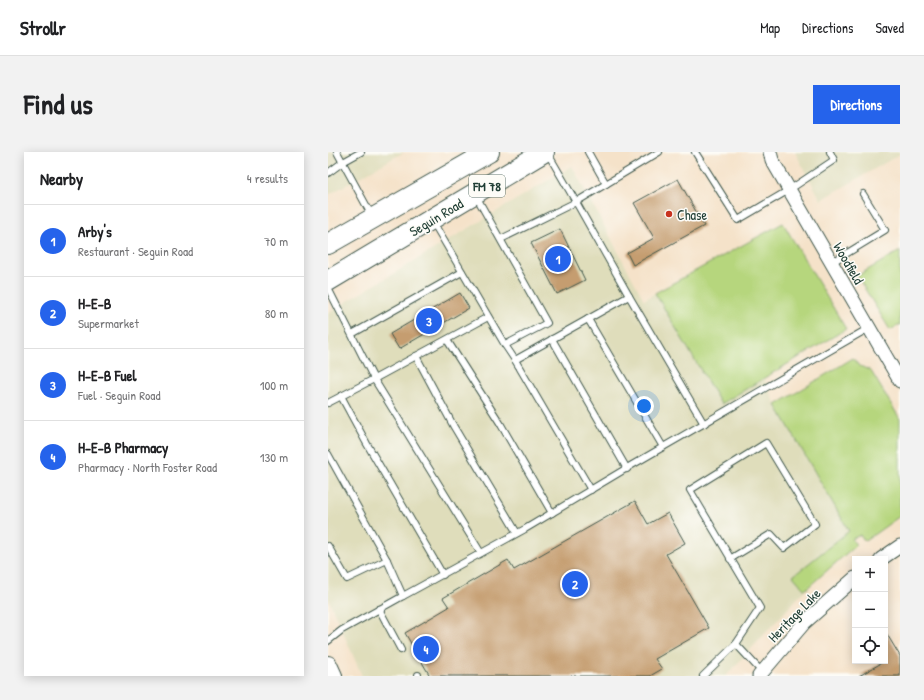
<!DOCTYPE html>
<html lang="en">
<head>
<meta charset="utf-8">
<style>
  :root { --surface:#fff; --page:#f2f2f2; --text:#202124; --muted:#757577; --line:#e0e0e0; --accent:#2563eb }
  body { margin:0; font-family:"Patrick Hand",sans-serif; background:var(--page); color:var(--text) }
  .controls { position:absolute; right:12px; bottom:12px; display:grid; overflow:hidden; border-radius:0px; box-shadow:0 2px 10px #0003 }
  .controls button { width:36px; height:36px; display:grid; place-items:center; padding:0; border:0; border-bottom:1px solid var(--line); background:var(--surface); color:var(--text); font:20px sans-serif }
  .you { position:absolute; left:316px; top:254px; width:14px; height:14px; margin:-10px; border:3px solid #fff; border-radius:50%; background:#1a73e8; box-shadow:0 0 0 6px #1a73e833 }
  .badge { display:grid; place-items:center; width:26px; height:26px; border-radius:50%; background:var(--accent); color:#fff; font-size:13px; font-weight:700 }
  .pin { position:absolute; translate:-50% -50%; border:2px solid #fff; box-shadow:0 1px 4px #0006 }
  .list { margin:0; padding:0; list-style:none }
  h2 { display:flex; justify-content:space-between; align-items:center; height:52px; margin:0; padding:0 16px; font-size:17px }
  h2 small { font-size:13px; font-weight:400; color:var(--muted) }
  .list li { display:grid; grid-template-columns:26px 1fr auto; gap:12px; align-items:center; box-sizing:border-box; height:72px; padding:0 16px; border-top:1px solid var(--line) }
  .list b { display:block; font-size:15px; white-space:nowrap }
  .list p { margin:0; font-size:13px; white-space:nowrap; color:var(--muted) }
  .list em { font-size:13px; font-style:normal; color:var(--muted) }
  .icon { flex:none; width:22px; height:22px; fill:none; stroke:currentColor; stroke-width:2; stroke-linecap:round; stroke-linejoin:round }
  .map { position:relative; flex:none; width:572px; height:524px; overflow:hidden; border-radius:0px }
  header { display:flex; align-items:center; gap:24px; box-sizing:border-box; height:56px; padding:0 20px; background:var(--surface); border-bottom:1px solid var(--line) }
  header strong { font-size:19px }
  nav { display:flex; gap:22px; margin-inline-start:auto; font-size:14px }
  .intro { display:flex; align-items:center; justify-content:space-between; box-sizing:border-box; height:96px; padding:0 24px }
  h1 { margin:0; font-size:28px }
  .button { padding:10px 18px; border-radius:0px; background:var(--accent); color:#fff; font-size:14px; font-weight:700 }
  main { display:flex; gap:24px; padding:0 24px }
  aside { flex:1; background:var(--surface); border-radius:0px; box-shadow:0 2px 10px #0003 }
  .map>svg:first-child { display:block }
  .built { fill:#dfddbb }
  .green { fill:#b6d67d; stroke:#6a8a58 }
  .building { fill:#c59d6f }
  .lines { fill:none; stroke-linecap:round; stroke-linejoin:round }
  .lane-casing { stroke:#3f564a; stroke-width:8 }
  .street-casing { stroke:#3f564a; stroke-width:15 }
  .secondary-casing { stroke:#3f564a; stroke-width:20 }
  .primary-casing { stroke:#3f564a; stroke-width:22 }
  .lane { stroke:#fff; stroke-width:6 }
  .street { stroke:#fff; stroke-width:13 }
  .secondary { stroke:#fff; stroke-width:18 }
  .primary { stroke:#fff; stroke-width:20 }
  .poi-dot { fill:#c8321e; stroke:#fdfcf7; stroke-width:1.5 }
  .labels { text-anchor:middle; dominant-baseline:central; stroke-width:3; stroke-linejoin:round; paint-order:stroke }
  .shield { fill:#fdfcf7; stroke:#62766e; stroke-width:1 }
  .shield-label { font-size:13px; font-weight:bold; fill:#1f3d34 }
  .poi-label { font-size:14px; fill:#1f3d34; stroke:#fdfcf7; text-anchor:start }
  .street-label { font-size:14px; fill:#1f3d34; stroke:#fdfcf7 }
</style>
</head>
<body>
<header>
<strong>Strollr</strong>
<nav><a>Map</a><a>Directions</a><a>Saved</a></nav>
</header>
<div class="intro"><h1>Find us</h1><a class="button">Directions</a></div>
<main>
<aside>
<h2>Nearby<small>4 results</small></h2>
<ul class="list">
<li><span class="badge">1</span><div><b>Arby's</b><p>Restaurant · Seguin Road</p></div><em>70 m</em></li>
<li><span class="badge">2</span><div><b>H-E-B</b><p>Supermarket</p></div><em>80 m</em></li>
<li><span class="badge">3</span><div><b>H-E-B Fuel</b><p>Fuel · Seguin Road</p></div><em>100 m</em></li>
<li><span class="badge">4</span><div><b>H-E-B Pharmacy</b><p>Pharmacy · North Foster Road</p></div><em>130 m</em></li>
</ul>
</aside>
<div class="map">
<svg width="572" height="524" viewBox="0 0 572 524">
  <rect width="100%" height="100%" fill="#fdfcf7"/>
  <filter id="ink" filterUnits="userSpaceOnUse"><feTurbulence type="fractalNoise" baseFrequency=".025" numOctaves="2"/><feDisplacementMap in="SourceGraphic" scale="8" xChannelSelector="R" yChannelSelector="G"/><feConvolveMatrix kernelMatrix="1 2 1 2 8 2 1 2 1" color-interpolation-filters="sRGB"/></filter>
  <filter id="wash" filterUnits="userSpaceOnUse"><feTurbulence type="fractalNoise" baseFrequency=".012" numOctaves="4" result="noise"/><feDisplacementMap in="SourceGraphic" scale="16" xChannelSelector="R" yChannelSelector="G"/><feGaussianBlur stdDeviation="0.9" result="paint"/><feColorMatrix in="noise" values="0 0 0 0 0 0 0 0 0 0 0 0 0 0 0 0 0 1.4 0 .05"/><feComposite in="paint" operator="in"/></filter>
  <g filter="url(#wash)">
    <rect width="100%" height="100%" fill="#f5e2c9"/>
    <g class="built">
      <path d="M 0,0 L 76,0 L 0,43 Z"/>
      <path d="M 467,0 L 572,0 L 572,2 L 493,48 Z"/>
      <path d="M 244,14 L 316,148 L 327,141 L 393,252 L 436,226 L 448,253 L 521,379 L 465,424 L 477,438 L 398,524 L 34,524 L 0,446 L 0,161 Z"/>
    </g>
    <g class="green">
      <path d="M 455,71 L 518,177 L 393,252 L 327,141 Z"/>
      <path d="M 572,99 L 572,173 L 562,178 L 529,124 Z"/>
      <path d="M 525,206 L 530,213 L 543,219 L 572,267 L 572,364 L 537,389 L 532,383 L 524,387 L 528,393 L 477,438 L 465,424 L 521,379 L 448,253 Z"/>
    </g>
    <g id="blocks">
      <g class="building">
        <path d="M 350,27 L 376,74 L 305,113 L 299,101 L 326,86 L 306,51 Z"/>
        <path d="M 232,77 L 257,128 L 229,142 L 203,91 Z"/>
        <path d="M 132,141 L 141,156 L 71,197 L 62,182 Z"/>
        <path d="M 307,349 L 320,372 L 340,361 L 357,391 L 338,402 L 381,476 L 327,507 L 334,517 L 322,524 L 102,524 L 77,481 L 121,455 L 115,446 L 180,408 L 186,418 Z"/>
        <path d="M 557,479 L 572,504 L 572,524 L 531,524 L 557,509 Z"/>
      </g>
    </g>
  </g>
  <g filter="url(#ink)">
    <use href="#blocks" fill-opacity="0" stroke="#3f564a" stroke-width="1"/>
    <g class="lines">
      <g class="lane-casing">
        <g id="lane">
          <path d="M 9,0 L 44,64"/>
          <path d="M 260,0 L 278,32"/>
          <path d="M 367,0 L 410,68 L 461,38 L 506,8 L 502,0"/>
          <path d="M 0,21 L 15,10 L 33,0"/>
          <path d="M 148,44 L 219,171 L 177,193"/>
          <path d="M 105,70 L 177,193 L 187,208 L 301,144 L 248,50 L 219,0"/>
          <path d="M 173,87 L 248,50 L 331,0"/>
          <path d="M 503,111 L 557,78 L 535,42"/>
          <path d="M 0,136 L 46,227 L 0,251"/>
          <path d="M 301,144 L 376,272"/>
          <path d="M 260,167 L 335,295"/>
          <path d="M 24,182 L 134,120"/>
          <path d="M 224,187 L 299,317"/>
          <path d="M 119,188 L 172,271 L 224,361"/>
          <path d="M 88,204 L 126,275 L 189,381"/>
          <path d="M 187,208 L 263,338"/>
          <path d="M 13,244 L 39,292 L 115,423"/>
          <path d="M 0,302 L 59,408"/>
          <path d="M 0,394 L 19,427 L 59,408 L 75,444 L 14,478 L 0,489"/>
          <path d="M 153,401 L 46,227 L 160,165"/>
          <path d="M 75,444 L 197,377 L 304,313 L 541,176"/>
          <path d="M 51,457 L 73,498"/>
          <path d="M 408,492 L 434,520"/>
          <path d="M 90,523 L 90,524"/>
          <path d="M 375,524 L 408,492 L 432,456 L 362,338 L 438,291 L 487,372 L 456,396 L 443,382 L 402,407"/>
        </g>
      </g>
      <g class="street-casing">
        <g id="street">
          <path d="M 442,0 L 444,8 L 572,229"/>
          <path d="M 553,407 L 572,394"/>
          <path d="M 431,524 L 477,470 L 527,426"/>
        </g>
      </g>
      <g class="secondary-casing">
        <path id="secondary" d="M 0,513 L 5,524"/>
      </g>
      <g class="primary-casing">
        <g id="primary">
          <path d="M 0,92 L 161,0"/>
          <path d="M 0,129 L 216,0"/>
        </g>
      </g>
      <use href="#lane" class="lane"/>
      <use href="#street" class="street"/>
      <use href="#secondary" class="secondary"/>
      <use href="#primary" class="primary"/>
    </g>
  </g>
  <circle class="poi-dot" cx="341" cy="62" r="4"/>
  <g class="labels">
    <rect class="shield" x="141" y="23" width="36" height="22" rx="3"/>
    <g class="shield-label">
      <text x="159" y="34">FM 78</text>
    </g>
    <g class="poi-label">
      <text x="349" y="62">Chase</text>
    </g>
    <g class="street-label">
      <text transform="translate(108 65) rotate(-31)">Seguin Road</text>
      <text transform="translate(521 111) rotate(60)">Woodfield</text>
      <text transform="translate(466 463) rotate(-46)">Heritage Lake</text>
    </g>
  </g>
</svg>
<div class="controls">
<button>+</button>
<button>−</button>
<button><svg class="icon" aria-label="locate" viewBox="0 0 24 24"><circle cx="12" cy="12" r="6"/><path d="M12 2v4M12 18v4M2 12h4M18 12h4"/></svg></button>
</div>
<div class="you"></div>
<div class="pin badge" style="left:230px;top:107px">1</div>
<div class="pin badge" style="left:247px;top:432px">2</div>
<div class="pin badge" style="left:101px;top:169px">3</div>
<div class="pin badge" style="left:98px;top:497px">4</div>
</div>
</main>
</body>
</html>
